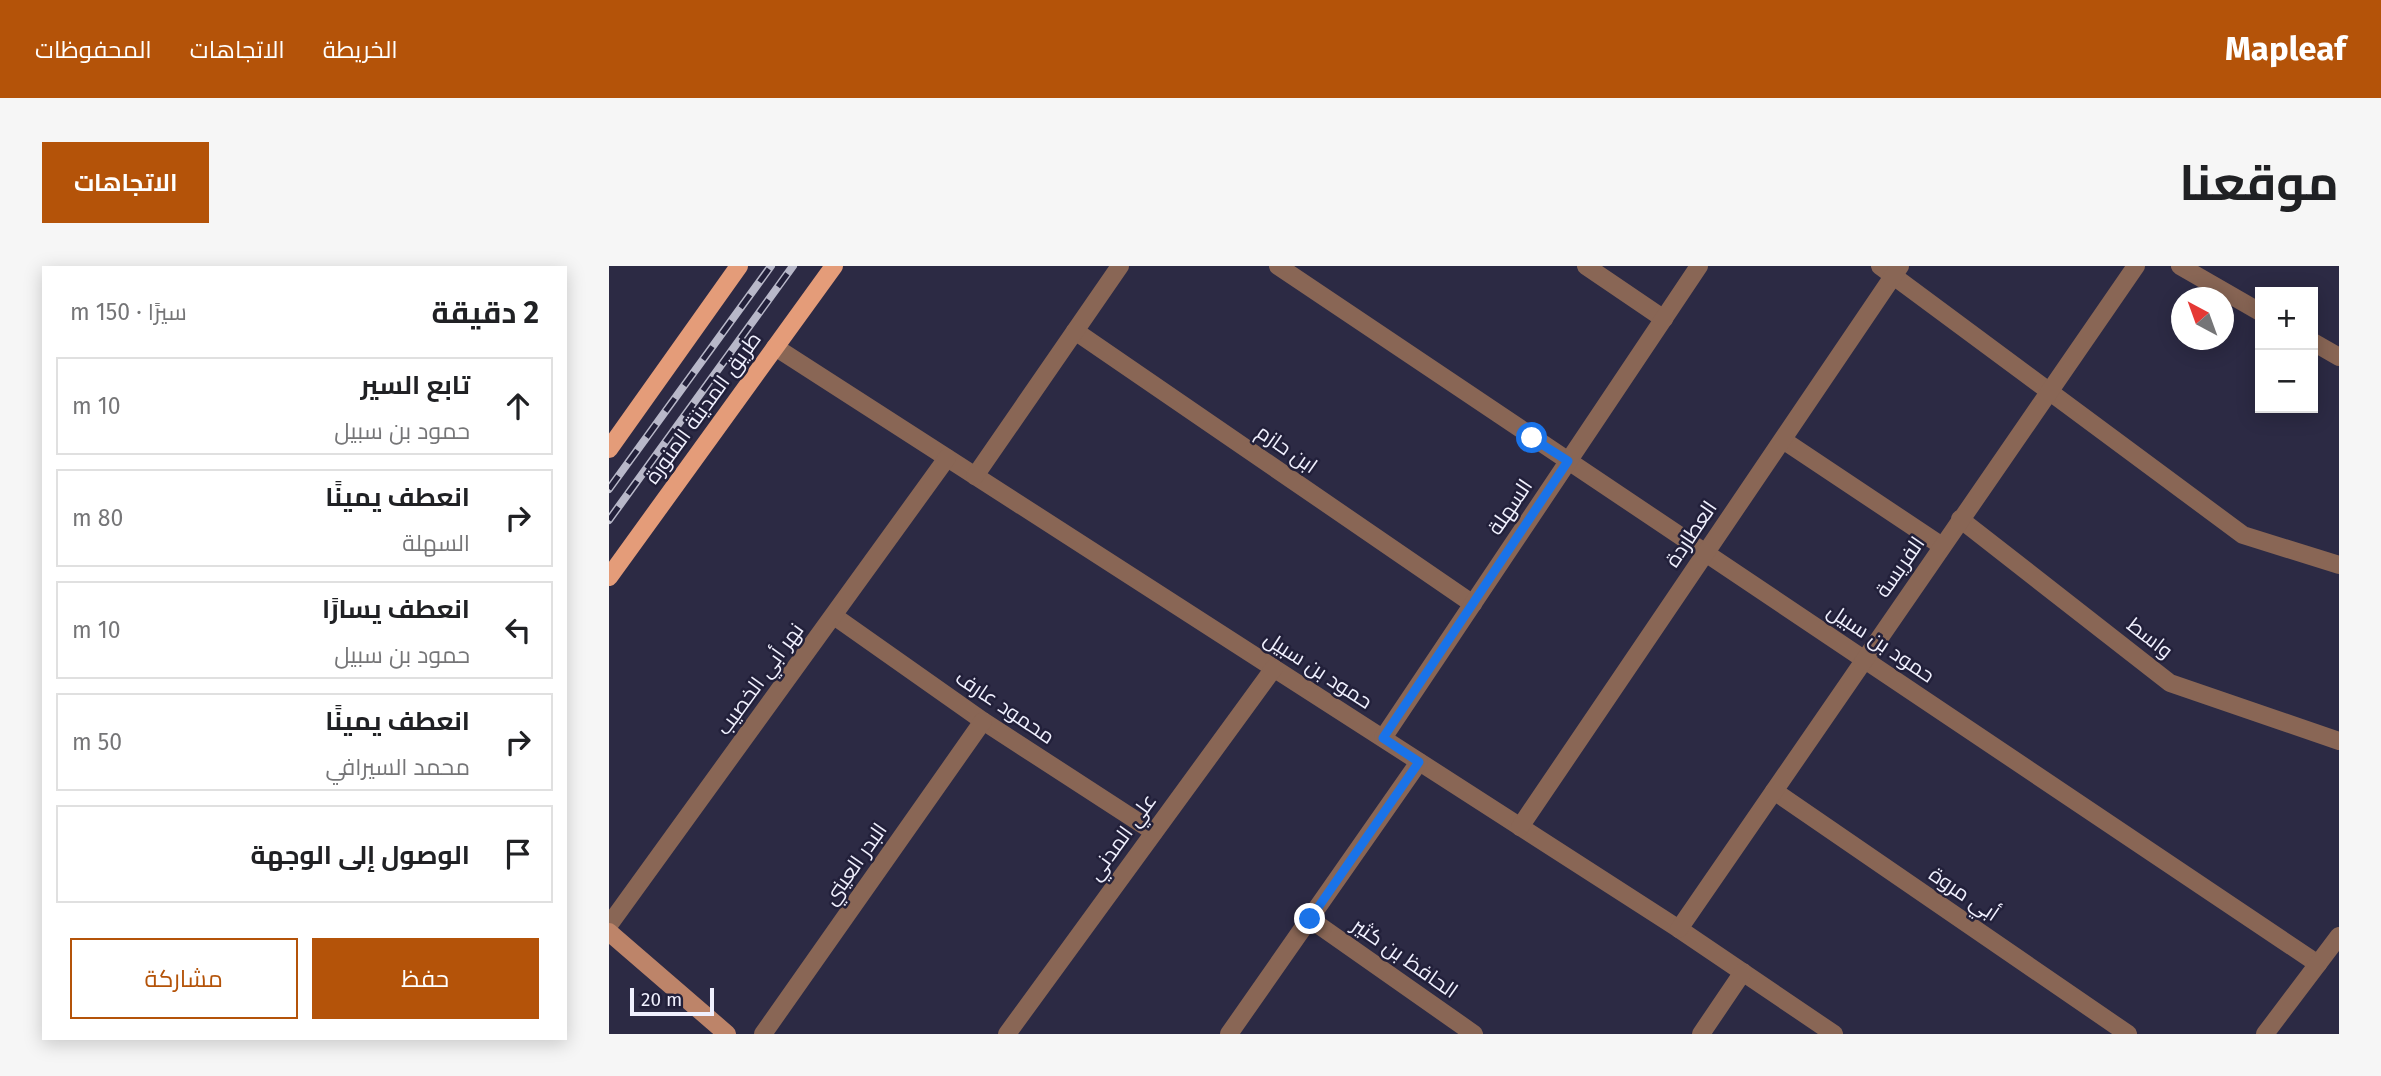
<!DOCTYPE html>
<html lang="ar">
<head>
<meta charset="utf-8">
<style>
  :root { --surface:#fff; --page:#f6f6f6; --text:#202124; --muted:#757577; --line:#e0e0e0; --accent:#b45309 }
  body { margin:0; font-family:"Fira Sans",Cairo,sans-serif; background:var(--page); color:var(--text); direction:rtl }
  .controls { position:absolute; right:21px; top:21px; display:grid; overflow:hidden; border-radius:0px; box-shadow:0 4px 18px #0003 }
  .controls button { width:63px; height:63px; display:grid; place-items:center; padding:0; border:0; border-bottom:2px solid var(--line); background:var(--surface); color:var(--text); font:35px sans-serif }
  .compass { position:absolute; left:1562px; top:21px; width:63px; height:63px; border-radius:50%; background:var(--surface); box-shadow:0 4px 18px #0003; rotate:319deg }
  .scale { position:absolute; left:21px; bottom:18px; width:84px; box-sizing:border-box; padding-left:7px; border:4px solid #f0f0fe; border-top:0; font-size:19px; line-height:24px; white-space:nowrap; color:#f0f0fe; -webkit-text-stroke:5px #22203a; paint-order:stroke }
  .stop { position:absolute; width:21px; height:21px; margin:-16px; border:5px solid #1a73e8; border-radius:50%; background:#fff }
  .stop.end { background:#1a73e8; border-color:#fff; box-shadow:0 2px 7px #0008 }
  .list { margin:0; padding:0; list-style:none }
  h2 { display:flex; justify-content:space-between; align-items:center; height:91px; margin:0; padding:0 28px; font-size:30px }
  h2 small { font-size:23px; font-weight:400; color:var(--muted) }
  .list li { display:grid; grid-template-columns:46px 1fr auto; gap:21px; align-items:center; box-sizing:border-box; height:98px; margin:0 14px 14px; padding:0 14px; border:2px solid var(--line); border-radius:0px }
  .list b { display:block; font-size:26px; white-space:nowrap }
  .list p { margin:0; font-size:23px; white-space:nowrap; color:var(--muted) }
  .list em { font-size:23px; font-style:normal; color:var(--muted) }
  .actions { display:flex; gap:14px; padding:21px 28px }
  .actions a { flex:1; padding:16px 0; border:2px solid var(--accent); border-radius:0px; text-align:center; font-size:24px; color:var(--accent) }
  .actions .main { background:var(--accent); color:#fff }
  .icon { flex:none; width:38px; height:38px; fill:none; stroke:currentColor; stroke-width:2; stroke-linecap:round; stroke-linejoin:round }
  .map { position:relative; flex:none; width:1730px; height:768px; overflow:hidden; direction:ltr; border-radius:0px }
  header { display:flex; align-items:center; gap:42px; box-sizing:border-box; height:98px; padding:0 35px; background:var(--accent); color:#fff }
  header strong { font-size:33px }
  nav { display:flex; gap:38px; margin-inline-start:auto; font-size:24px }
  .intro { display:flex; align-items:center; justify-content:space-between; box-sizing:border-box; height:168px; padding:0 42px }
  h1 { margin:0; font-size:49px }
  .button { padding:18px 32px; border-radius:0px; background:var(--accent); color:#fff; font-size:24px; font-weight:700 }
  main { display:flex; gap:42px; padding:0 42px }
  aside { flex:1; background:var(--surface); border-radius:0px; box-shadow:0 4px 18px #0003 }
  .map>svg:first-child { display:block }
  .lines { fill:none; stroke-linecap:round; stroke-linejoin:round }
  .minor { stroke:#896655; stroke-width:18 }
  .secondary { stroke:#bd8469; stroke-width:18 }
  .primary { stroke:#e49c79; stroke-width:18 }
  .rail-casing { stroke:#b8b8c9; stroke-width:8 }
  .rail { stroke:#22203a; stroke-width:5; stroke-dasharray:16; stroke-linecap:butt }
  .route { stroke:#1a73e8; stroke-width:9 }
  .labels { text-anchor:middle; dominant-baseline:central; stroke-width:5; stroke-linejoin:round; paint-order:stroke }
  .street-label { font-size:21px; fill:#f0f0fe; stroke:#22203a }
</style>
</head>
<body>
<header>
<strong>Mapleaf</strong>
<nav><a>الخريطة</a><a>الاتجاهات</a><a>المحفوظات</a></nav>
</header>
<div class="intro"><h1>موقعنا</h1><a class="button">الاتجاهات</a></div>
<main>
<div class="map">
<svg width="1730" height="768" viewBox="0 0 1730 768">
  <rect width="100%" height="100%" fill="#2c2a44"/>
  <g class="lines">
    <g class="minor">
      <path d="M 669,0 L 1709,698"/>
      <path d="M 977,0 L 1055,53"/>
      <path d="M 1271,0 L 1634,269 L 1730,299"/>
      <path d="M 1571,0 L 1651,46"/>
      <path d="M 466,65 L 864,338"/>
      <path d="M 1704,76 L 1730,91"/>
      <path d="M 166,81 L 1070,663 L 1225,768"/>
      <path d="M 1174,174 L 1333,280"/>
      <path d="M 366,210 L 511,0"/>
      <path d="M 1351,253 L 1561,417 L 1730,475"/>
      <path d="M 225,350 L 374,455 L 545,566"/>
      <path d="M 774,472 L 1090,0"/>
      <path d="M 1165,525 L 1519,768"/>
      <path d="M 911,561 L 1291,0"/>
      <path d="M 701,653 L 865,768"/>
      <path d="M 0,659 L 338,192"/>
      <path d="M 1070,663 L 1527,0"/>
      <path d="M 154,768 L 374,455"/>
      <path d="M 398,768 L 665,402"/>
      <path d="M 620,768 L 810,496"/>
      <path d="M 1092,768 L 1134,706"/>
      <path d="M 1656,768 L 1730,670"/>
    </g>
    <path class="secondary" d="M 0,666 L 118,768"/>
    <g class="primary">
      <path d="M 0,183 L 130,0"/>
      <path d="M 0,311 L 225,0"/>
    </g>
    <g class="rail-casing">
      <g id="rail">
        <path d="M 0,223 L 162,0"/>
        <path d="M 0,254 L 184,0"/>
      </g>
    </g>
    <use href="#rail" class="rail"/>
  </g>
  <g class="lines">
    <path class="route" d="M 701,653 L 810,496 L 774,472 L 959,195 L 923,172"/>
  </g>
  <g class="labels">
    <g class="street-label">
      <text transform="translate(94 142) rotate(-54)">طريق المدينة المنورة</text>
      <text transform="translate(678 183) rotate(35)">ابن حازم</text>
      <text transform="translate(901 241) rotate(-56)">السهلة</text>
      <text transform="translate(1082 268) rotate(-56)">العطاردة</text>
      <text transform="translate(1291 301) rotate(-55)">الفريسة</text>
      <text transform="translate(1541 372) rotate(38)">واسط</text>
      <text transform="translate(1272 377) rotate(34)">حمود بن سبيل</text>
      <text transform="translate(709 404) rotate(33)">حمود بن سبيل</text>
      <text transform="translate(151 413) rotate(-54)">نهر أبي الخصيب</text>
      <text transform="translate(396 441) rotate(34)">محمود عارف</text>
      <text transform="translate(513 571) rotate(-54)">علي المدني</text>
      <text transform="translate(246 598) rotate(-55)">البدر العيني</text>
      <text transform="translate(1355 628) rotate(34)">أبي مروة</text>
      <text transform="translate(796 692) rotate(35)">الحافظ بن كثير</text>
    </g>
  </g>
</svg>
<div class="controls">
<button>+</button>
<button>−</button>
</div>
<svg class="compass" viewBox="-18 -18 36 36"><path d="M0-13l5 13h-10z" fill="#e53935"/><path d="M0 13l5-13h-10z" fill="#757577"/></svg>
<div class="scale">20 m</div>
<div class="stop" style="left:923px;top:172px"></div>
<div class="stop end" style="left:701px;top:653px"></div>
</div>
<aside>
<h2>2 دقيقة<small>سيرًا · 150 m</small></h2>
<ul class="list">
<li><svg class="icon" aria-label="ahead" viewBox="0 0 24 24"><path d="M12 20V5M6 11l6-6 6 6"/></svg><div><b>تابع السير</b><p>حمود بن سبيل</p></div><em>10 m</em></li>
<li><svg class="icon" aria-label="right" viewBox="0 0 24 24"><path d="M7 20v-9h11M14 6l5 5-5 5"/></svg><div><b>انعطف يمينًا</b><p>السهلة</p></div><em>80 m</em></li>
<li><svg class="icon" aria-label="left" viewBox="0 0 24 24"><path d="M17 20v-9H6M10 6l-5 5 5 5"/></svg><div><b>انعطف يسارًا</b><p>حمود بن سبيل</p></div><em>10 m</em></li>
<li><svg class="icon" aria-label="right" viewBox="0 0 24 24"><path d="M7 20v-9h11M14 6l5 5-5 5"/></svg><div><b>انعطف يمينًا</b><p>محمد السيرافي</p></div><em>50 m</em></li>
<li><svg class="icon" aria-label="arrive" viewBox="0 0 24 24"><path d="M6 21V4h12l-3 4 3 4H6"/></svg><div><b>الوصول إلى الوجهة</b></div></li>
</ul>
<div class="actions"><a class="main">حفظ</a><a>مشاركة</a></div>
</aside>
</main>
</body>
</html>
